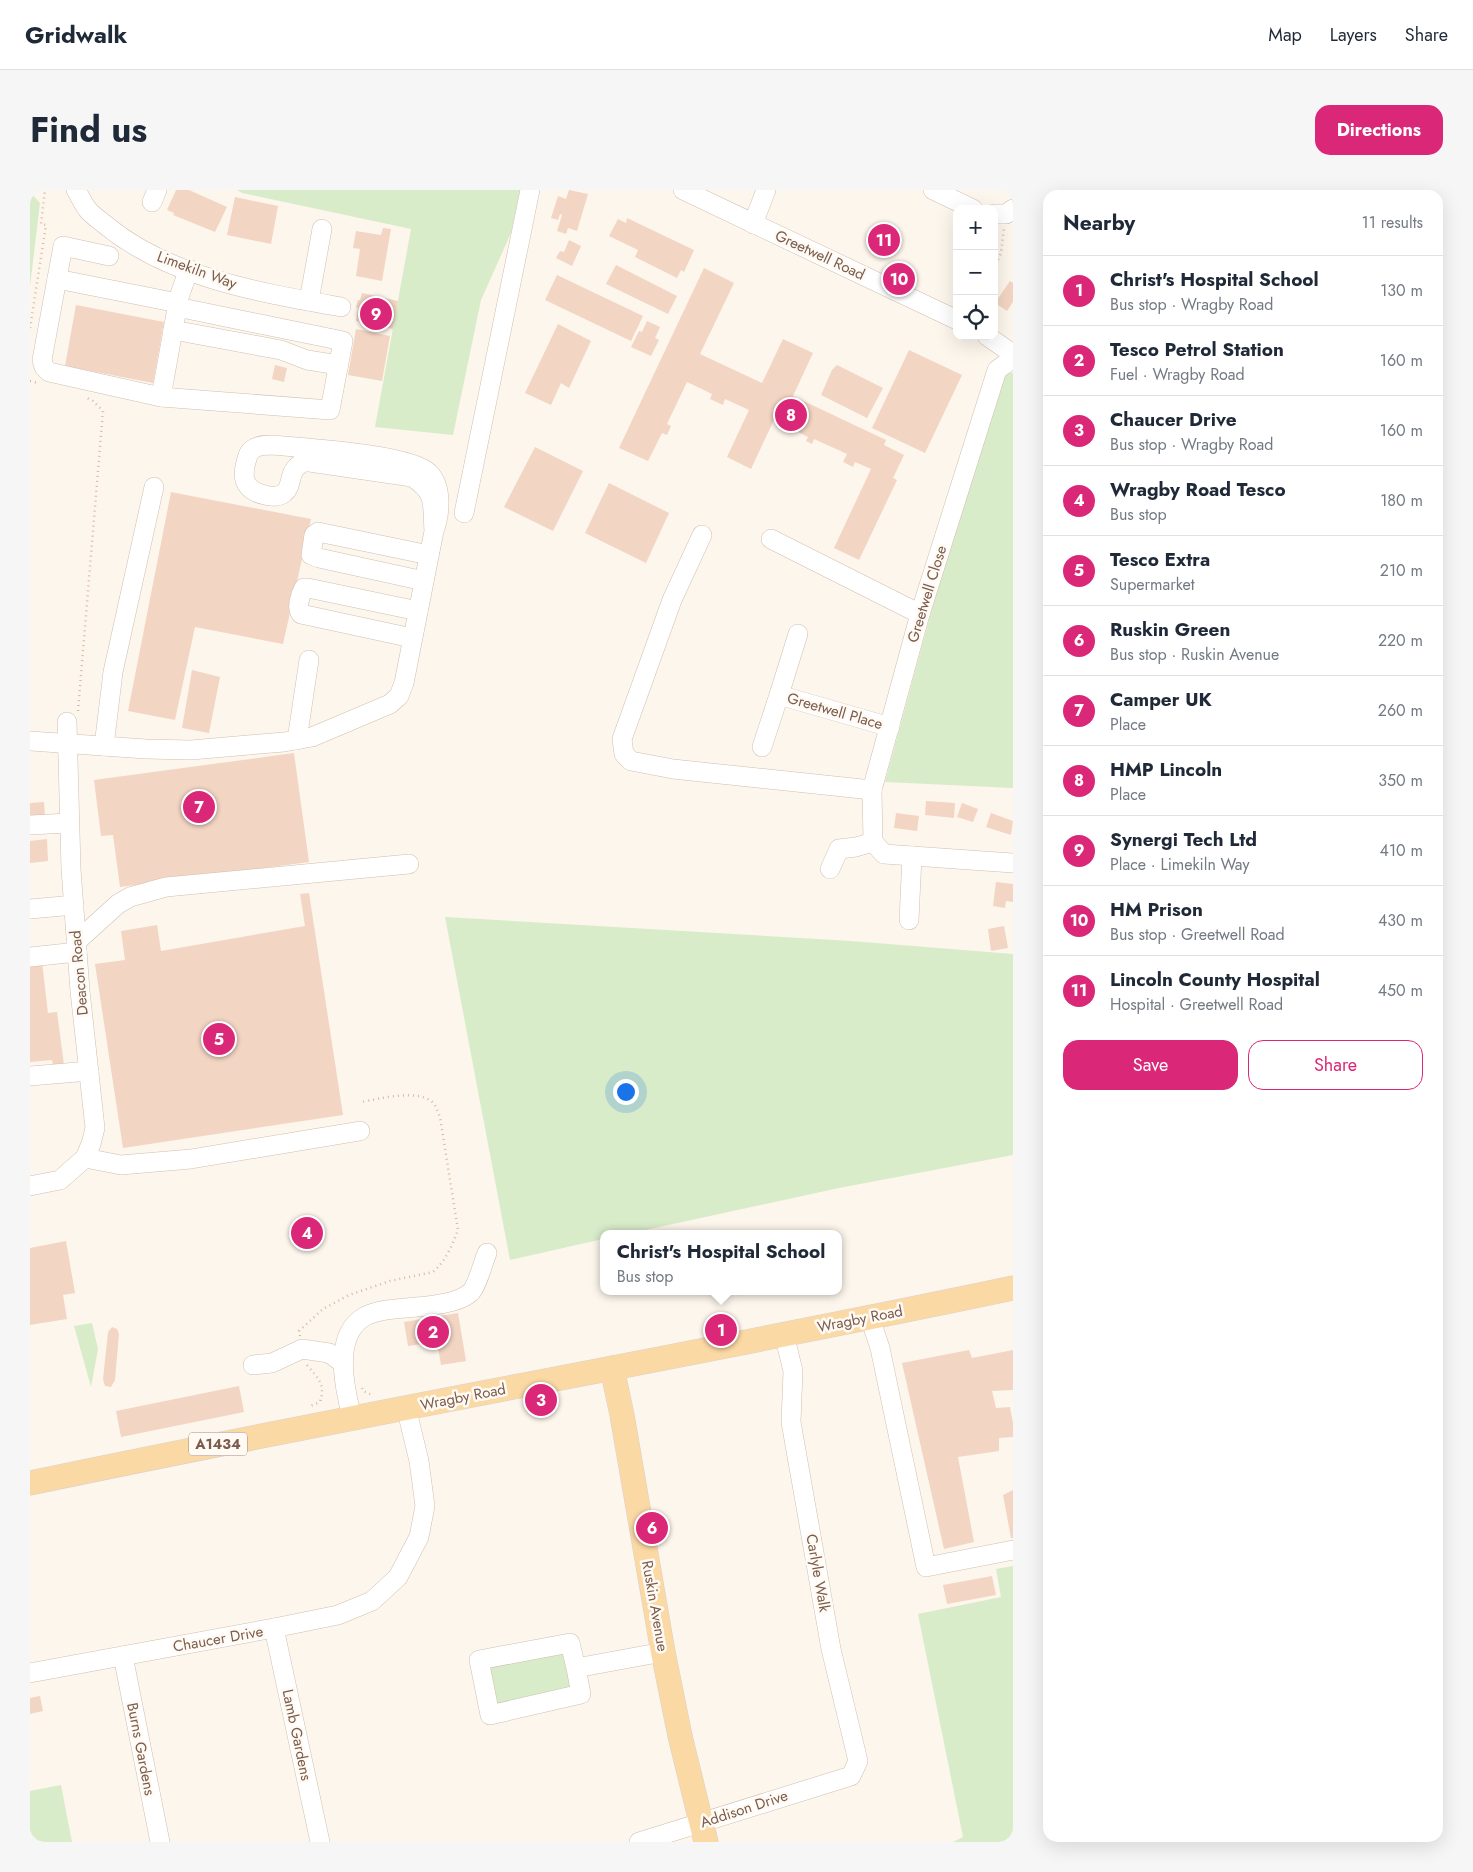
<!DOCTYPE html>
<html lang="en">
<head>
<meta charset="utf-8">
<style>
  :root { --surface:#fff; --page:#f6f6f7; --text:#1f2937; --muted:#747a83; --line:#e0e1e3; --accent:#db2777 }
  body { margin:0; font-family:Jost,sans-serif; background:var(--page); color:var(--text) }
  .controls { position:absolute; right:15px; top:15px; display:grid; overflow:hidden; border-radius:10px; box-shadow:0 5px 20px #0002 }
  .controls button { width:45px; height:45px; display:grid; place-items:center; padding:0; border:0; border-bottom:1px solid var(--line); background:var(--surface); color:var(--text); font:25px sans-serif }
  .you { position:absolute; left:595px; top:901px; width:18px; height:18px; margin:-12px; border:4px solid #fff; border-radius:50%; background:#1a73e8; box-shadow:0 0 0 8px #1a73e833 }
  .badge { display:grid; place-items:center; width:32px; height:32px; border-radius:50%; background:var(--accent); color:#fff; font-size:16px; font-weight:700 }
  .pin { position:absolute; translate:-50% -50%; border:2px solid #fff; box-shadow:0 1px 5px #0006 }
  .popup { position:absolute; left:570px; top:1040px; width:242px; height:65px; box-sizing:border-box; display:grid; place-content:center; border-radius:10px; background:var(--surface); filter:drop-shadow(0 1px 4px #0005); font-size:16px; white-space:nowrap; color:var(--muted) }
  .popup b { font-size:19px; color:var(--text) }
  .popup::after { content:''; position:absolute; left:50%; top:100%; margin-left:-10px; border:10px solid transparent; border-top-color:var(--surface) }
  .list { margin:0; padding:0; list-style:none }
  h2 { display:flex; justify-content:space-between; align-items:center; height:65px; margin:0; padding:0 20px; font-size:21px }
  h2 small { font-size:16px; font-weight:400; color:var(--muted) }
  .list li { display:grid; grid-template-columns:32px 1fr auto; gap:15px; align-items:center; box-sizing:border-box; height:70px; padding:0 20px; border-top:1px solid var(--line) }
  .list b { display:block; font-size:19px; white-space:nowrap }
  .list p { margin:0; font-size:16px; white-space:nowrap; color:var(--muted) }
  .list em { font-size:16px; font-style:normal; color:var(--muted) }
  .actions { display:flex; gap:10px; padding:15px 20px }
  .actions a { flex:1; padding:11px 0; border:1px solid var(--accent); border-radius:15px; text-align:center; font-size:18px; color:var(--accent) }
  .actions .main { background:var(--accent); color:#fff }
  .icon { flex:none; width:28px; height:28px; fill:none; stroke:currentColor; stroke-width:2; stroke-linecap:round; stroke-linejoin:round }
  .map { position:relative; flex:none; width:983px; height:1652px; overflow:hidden; border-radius:15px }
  header { display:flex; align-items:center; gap:30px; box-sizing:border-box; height:70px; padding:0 25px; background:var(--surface); border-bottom:1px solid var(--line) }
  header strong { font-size:24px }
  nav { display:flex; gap:28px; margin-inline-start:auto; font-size:18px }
  .intro { display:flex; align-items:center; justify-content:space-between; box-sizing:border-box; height:120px; padding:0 30px }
  h1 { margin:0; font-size:35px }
  .button { padding:12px 22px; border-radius:15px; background:var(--accent); color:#fff; font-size:18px; font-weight:700 }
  main { display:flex; gap:30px; padding:0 30px }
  aside { flex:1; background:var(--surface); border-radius:15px; box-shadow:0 5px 20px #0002 }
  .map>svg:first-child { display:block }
  .green { fill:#d8ecc9 }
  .building { fill:#f3d5c3 }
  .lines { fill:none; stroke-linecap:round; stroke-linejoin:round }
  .minor-casing { stroke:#d1beb0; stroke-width:20 }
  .major-casing { stroke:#dad1cd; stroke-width:25 }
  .path { stroke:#d9b8a5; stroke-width:2.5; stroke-dasharray:1 4; stroke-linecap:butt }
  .minor { stroke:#fff; stroke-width:19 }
  .major { stroke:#fbd9a5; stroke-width:24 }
  .labels { text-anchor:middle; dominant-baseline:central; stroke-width:5; stroke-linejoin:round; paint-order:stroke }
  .shield { fill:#fffaf3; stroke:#a28b7f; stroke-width:1 }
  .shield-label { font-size:14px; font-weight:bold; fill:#7a5c4d }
  .street-label { font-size:15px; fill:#7a5c4d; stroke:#fffaf3 }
</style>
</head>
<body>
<header>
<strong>Gridwalk</strong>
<nav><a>Map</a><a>Layers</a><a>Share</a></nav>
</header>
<div class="intro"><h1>Find us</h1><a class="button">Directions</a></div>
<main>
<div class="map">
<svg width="983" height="1652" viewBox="0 0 983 1652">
  <rect width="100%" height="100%" fill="#fdf6ec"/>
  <g class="green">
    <path d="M 207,0 L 490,0 L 481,43 L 451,110 L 423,245 L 345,237 L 381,39 L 212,3 Z"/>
    <path d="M 0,2 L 10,13 L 0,96 Z"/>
    <path d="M 967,180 L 983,183 L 983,598 L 855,592 Z"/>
    <path d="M 415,727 L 821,751 L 983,764 L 983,965 L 809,998 L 597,1044 L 574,1044 L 573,1049 L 480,1070 Z"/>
    <path d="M 62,1133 L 68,1159 L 61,1197 L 44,1136 Z"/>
    <path d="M 983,1376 L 983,1652 L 923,1652 L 933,1647 L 888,1424 L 971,1407 L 966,1379 Z"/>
    <path d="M 540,1453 L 551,1504 L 460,1525 L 449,1470 Z"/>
    <path d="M 31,1595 L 42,1652 L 0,1652 L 0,1601 Z"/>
  </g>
  <g class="building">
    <path d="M 146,0 L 159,0 L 197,17 L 185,42 L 143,25 L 144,23 L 137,20 Z"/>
    <path d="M 539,0 L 558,4 L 547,41 L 538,38 L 536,44 L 527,41 L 532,25 L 530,24 L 528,30 L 521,28 L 528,6 L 536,9 Z"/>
    <path d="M 205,7 L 248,16 L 241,54 L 197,45 Z"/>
    <path d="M 597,28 L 664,60 L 654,82 L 651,80 L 647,88 L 605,67 L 608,60 L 579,46 L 588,29 L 596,33 Z"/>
    <path d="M 353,38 L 361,39 L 352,91 L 326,86 L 330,59 L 323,58 L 326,41 L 351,45 Z"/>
    <path d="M 539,50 L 551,56 L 542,76 L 526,68 L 530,61 L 534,62 Z"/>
    <path d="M 586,75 L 647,106 L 638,124 L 576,94 Z"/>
    <path d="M 674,78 L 704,93 L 670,164 L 732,193 L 753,149 L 783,163 L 763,206 L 856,250 L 854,255 L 874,265 L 863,288 L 867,290 L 829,370 L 804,358 L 841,279 L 825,272 L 823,277 L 813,272 L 817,264 L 784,249 L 782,254 L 776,251 L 778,247 L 744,230 L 721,279 L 697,267 L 719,220 L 695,209 L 693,215 L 680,209 L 682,204 L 657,192 L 637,234 L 641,236 L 637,245 L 632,243 L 618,271 L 589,258 Z"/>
    <path d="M 527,85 L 613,126 L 601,151 L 515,110 Z"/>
    <path d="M 980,91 L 983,93 L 983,112 L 977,121 L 965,113 Z"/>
    <path d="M 332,103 L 368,111 L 363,139 L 326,131 L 328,118 L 326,117 L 328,110 L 330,110 Z"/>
    <path d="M 46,115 L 134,132 L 123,193 L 35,176 Z"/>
    <path d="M 617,131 L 630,137 L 625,148 L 629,150 L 621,166 L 601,157 L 609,141 L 612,142 Z"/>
    <path d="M 528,134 L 561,151 L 539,198 L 531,193 L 521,215 L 495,203 Z"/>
    <path d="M 326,139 L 360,146 L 352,191 L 318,185 Z"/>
    <path d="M 879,160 L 932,185 L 895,263 L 842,238 Z"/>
    <path d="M 245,175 L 257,178 L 254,192 L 242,189 Z"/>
    <path d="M 807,175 L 853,198 L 837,228 L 791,205 L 802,180 Z"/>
    <path d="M 505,257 L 553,281 L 523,341 L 474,317 Z"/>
    <path d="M 579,293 L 639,323 L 616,373 L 555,343 Z"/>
    <path d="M 141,302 L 281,329 L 253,454 L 165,437 L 145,530 L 98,521 Z"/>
    <path d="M 162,480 L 190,487 L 179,543 L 152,538 Z"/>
    <path d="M 264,563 L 279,672 L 90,697 L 83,645 L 71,646 L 64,590 Z"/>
    <path d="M 896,611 L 925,613 L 924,628 L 895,625 Z"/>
    <path d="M 14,612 L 15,626 L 0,631 L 0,613 Z"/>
    <path d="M 932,613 L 948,619 L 943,632 L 927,627 Z"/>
    <path d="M 866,623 L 889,626 L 887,641 L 864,638 Z"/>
    <path d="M 961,623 L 983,631 L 981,645 L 956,637 Z"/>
    <path d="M 17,649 L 18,671 L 0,673 L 0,651 Z"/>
    <path d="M 966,692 L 983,694 L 983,712 L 976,711 L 975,718 L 963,716 Z"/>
    <path d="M 279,703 L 313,925 L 93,958 L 65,774 L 95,770 L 91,741 L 127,735 L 131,761 L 275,736 L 270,704 Z"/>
    <path d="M 974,736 L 978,758 L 961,761 L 958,739 Z"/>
    <path d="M 12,772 L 18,823 L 27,822 L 34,875 L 23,876 L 22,870 L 0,872 L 0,774 Z"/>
    <path d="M 36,1051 L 45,1103 L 33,1105 L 37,1129 L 0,1135 L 0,1058 Z"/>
    <path d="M 428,1123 L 436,1171 L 411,1175 L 407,1152 L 378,1156 L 374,1132 Z"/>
    <path d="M 82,1137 L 87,1139 L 89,1144 L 85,1190 L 81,1197 L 75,1196 L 73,1189 L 78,1142 Z"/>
    <path d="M 939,1160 L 942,1168 L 983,1160 L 983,1200 L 962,1201 L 966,1218 L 980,1217 L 983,1233 L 983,1247 L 969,1248 L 969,1261 L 928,1267 L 944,1352 L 914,1359 L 872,1173 Z"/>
    <path d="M 209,1196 L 214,1222 L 91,1247 L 86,1221 Z"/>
    <path d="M 983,1300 L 983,1348 L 981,1348 L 973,1305 Z"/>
    <path d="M 962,1386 L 966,1405 L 917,1414 L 913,1395 Z"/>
    <path d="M 10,1506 L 13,1521 L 0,1524 L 0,1508 Z"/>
  </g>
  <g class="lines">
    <g class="minor-casing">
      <g id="minor">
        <path d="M 46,0 C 50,6 53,14 58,20 C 63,26 72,32 78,37 C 141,88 233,103 311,117"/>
        <path d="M 653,0 L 927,130"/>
        <path d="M 903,0 L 943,19"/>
        <path d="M 122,12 L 127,0"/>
        <path d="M 964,24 L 976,24 L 983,19"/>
        <path d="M 723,34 L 736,0"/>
        <path d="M 79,66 L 33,56 L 12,170 L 14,177 L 19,182 L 131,207 L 300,220 L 313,151 L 147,117"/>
        <path d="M 27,89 L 148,113"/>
        <path d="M 279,111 L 292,39"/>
        <path d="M 143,140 L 251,160 L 277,170 L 309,175"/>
        <path d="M 957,146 L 983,164"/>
        <path d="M 131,207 L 149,107 L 159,79"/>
        <path d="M 434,323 L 500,0"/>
        <path d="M 672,345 L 642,410 L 592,549 L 594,564 L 601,571 L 643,579 L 842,600"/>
        <path d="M 741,349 L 890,424"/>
        <path d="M 394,391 L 289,368 L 281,365 L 284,345 L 288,342 L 399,365"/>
        <path d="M 382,448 L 271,424 C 266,418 270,405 274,398 L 278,398 L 388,421"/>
        <path d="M 749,505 L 768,444"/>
        <path d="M 267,550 L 279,470"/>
        <path d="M 0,551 L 116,559 L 161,560 L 254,552 L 282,547 L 360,514 L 369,506 L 374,493 L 404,341 C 410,325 413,297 399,283 C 381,264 272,258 242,255 C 236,255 229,255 223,259 C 218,262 218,266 216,272 C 211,290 216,301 235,305 C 241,307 249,307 254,303 C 262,297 259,286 265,279 C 267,276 271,274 273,271 L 382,287 C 407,303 402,314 404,341"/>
        <path d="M 74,556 L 83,482 L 124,297"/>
        <path d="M 732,557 L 749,505 L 860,537"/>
        <path d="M 0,635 L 39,633"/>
        <path d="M 843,652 L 842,600 L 890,424 L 967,180 L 983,168"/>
        <path d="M 843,652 L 854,664 L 983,673"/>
        <path d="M 800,679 L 809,659 L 826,657 L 843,652"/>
        <path d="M 0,719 L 44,715"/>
        <path d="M 879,730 L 882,666"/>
        <path d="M 46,752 L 88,714 L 100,707 L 136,697 L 379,674"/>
        <path d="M 0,767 L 47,762"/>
        <path d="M 0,886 L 59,881"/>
        <path d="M 55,968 L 91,975 L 161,969 L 330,941"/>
        <path d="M 0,996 L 30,990 L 55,968 L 61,954 L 65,938 L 50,801 L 41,679 L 37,532"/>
        <path d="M 840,1128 L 850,1158 L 896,1377 L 983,1360"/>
        <path d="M 223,1175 L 242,1173 L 272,1159 L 299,1163 L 313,1173"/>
        <path d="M 322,1227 C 315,1200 302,1146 334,1127 C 349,1118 380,1118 398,1116 C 411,1114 430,1112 441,1102 C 447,1096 453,1073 457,1063"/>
        <path d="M 244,1438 L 290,1652"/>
        <path d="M 93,1466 L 130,1652"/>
        <path d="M 546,1478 L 551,1504 L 460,1525 L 449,1470 L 540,1453 L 546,1478 L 633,1462"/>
        <path d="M 0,1483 L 244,1438 L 308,1425 L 342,1411 L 368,1387 L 389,1347 L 395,1316 L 389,1271 L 376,1217"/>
        <path d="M 609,1652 L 821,1586 L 828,1571 L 801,1459 L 761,1232 L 763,1181 L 754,1144"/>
      </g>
    </g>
    <g class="major-casing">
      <g id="major">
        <path d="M 582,1178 L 592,1225 L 633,1462 L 650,1546 L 676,1652"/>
        <path d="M 0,1293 C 327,1224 656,1167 983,1098"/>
      </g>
    </g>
    <g class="path">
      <path d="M 964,79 L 971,63 L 974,38"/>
      <path d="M 0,138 L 16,35 L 11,34 L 15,0"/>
      <path d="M 0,191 L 8,193"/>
      <path d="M 48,521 L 73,221 L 63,211 L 57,208"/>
      <path d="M 270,1146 L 269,1141 L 293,1119 L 319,1105 L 360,1091 L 403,1082 C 416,1071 422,1055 428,1040 L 410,927 C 408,923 407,919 405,915 C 392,897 349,909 331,912"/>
      <path d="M 277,1175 C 288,1189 296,1193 290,1212 L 280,1216"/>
      <path d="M 332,1198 L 333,1201 L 342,1205"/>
    </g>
    <use href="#minor" class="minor"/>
    <use href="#major" class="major"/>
  </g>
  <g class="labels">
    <rect class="shield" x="159" y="1242.5" width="58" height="23" rx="4"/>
    <g class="shield-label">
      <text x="188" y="1254">A1434</text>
    </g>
    <g class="street-label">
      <text transform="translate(790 65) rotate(25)">Greetwell Road</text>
      <text transform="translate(167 80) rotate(20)">Limekiln Way</text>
      <text transform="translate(897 404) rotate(-73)">Greetwell Close</text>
      <text transform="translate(805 521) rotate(16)">Greetwell Place</text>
      <text transform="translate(49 783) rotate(-95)">Deacon Road</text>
      <text transform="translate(830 1129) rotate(-11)">Wragby Road</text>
      <text transform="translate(433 1207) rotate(-11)">Wragby Road</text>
      <text transform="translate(788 1383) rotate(80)">Carlyle Walk</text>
      <text transform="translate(625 1416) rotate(80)">Ruskin Avenue</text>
      <text transform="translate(188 1449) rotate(-10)">Chaucer Drive</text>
      <text transform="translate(267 1545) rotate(78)">Lamb Gardens</text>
      <text transform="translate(111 1559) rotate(79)">Burns Gardens</text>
      <text transform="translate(714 1619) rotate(-18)">Addison Drive</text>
    </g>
  </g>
</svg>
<div class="controls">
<button>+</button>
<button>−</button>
<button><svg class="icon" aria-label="locate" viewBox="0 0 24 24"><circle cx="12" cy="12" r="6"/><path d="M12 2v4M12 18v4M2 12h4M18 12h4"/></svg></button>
</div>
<div class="you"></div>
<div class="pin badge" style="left:691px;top:1140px">1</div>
<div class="popup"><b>Christ's Hospital School</b>Bus stop</div>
<div class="pin badge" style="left:403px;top:1142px">2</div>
<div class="pin badge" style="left:511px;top:1210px">3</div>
<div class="pin badge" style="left:277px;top:1043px">4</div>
<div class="pin badge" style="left:189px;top:849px">5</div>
<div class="pin badge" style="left:622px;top:1338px">6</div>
<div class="pin badge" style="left:169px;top:617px">7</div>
<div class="pin badge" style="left:761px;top:225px">8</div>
<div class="pin badge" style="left:346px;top:124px">9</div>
<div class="pin badge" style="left:869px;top:89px">10</div>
<div class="pin badge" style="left:854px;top:50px">11</div>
</div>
<aside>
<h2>Nearby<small>11 results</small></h2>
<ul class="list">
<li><span class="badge">1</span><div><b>Christ's Hospital School</b><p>Bus stop · Wragby Road</p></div><em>130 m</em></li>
<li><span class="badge">2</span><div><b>Tesco Petrol Station</b><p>Fuel · Wragby Road</p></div><em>160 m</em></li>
<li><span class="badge">3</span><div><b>Chaucer Drive</b><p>Bus stop · Wragby Road</p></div><em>160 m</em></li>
<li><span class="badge">4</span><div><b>Wragby Road Tesco</b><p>Bus stop</p></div><em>180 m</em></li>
<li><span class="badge">5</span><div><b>Tesco Extra</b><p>Supermarket</p></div><em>210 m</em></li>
<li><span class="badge">6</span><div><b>Ruskin Green</b><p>Bus stop · Ruskin Avenue</p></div><em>220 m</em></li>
<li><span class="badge">7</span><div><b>Camper UK</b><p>Place</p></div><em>260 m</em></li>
<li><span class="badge">8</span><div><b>HMP Lincoln</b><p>Place</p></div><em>350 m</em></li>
<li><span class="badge">9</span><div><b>Synergi Tech Ltd</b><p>Place · Limekiln Way</p></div><em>410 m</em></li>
<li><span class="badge">10</span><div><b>HM Prison</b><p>Bus stop · Greetwell Road</p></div><em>430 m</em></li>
<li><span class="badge">11</span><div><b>Lincoln County Hospital</b><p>Hospital · Greetwell Road</p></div><em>450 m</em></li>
</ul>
<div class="actions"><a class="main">Save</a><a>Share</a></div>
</aside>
</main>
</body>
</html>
